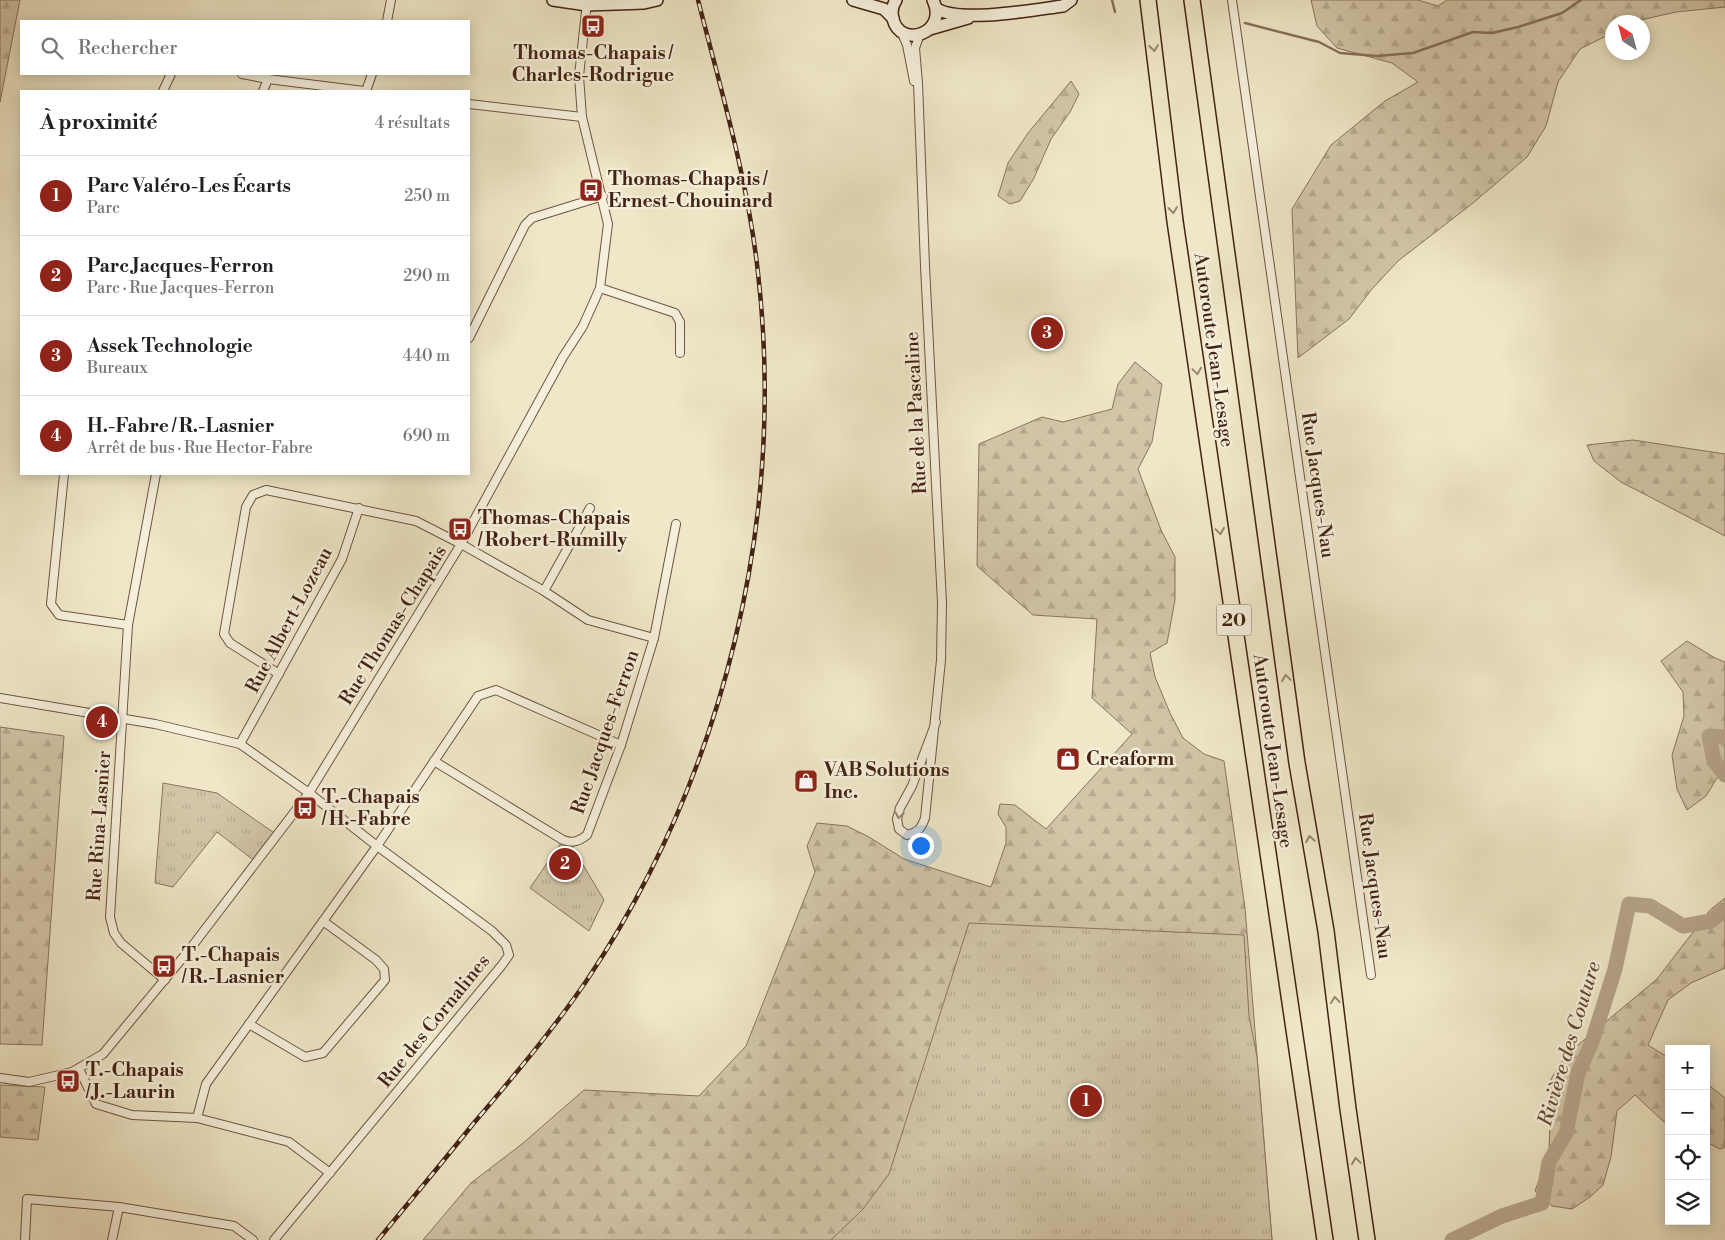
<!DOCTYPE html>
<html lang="fr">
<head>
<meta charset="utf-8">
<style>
  :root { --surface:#fff; --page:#f2f2f2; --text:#202124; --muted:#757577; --line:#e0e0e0; --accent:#8f2418 }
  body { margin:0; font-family:"Libre Bodoni",serif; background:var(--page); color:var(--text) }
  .controls { position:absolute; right:15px; bottom:15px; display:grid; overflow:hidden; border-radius:0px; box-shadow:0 2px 12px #0003 }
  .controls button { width:45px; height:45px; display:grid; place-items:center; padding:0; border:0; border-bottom:1px solid var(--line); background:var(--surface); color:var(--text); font:25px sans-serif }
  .compass { position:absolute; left:1605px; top:15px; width:45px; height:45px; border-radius:50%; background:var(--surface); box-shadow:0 2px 12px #0003; rotate:324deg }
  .you { position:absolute; left:920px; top:845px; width:18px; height:18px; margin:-12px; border:4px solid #fff; border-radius:50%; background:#1a73e8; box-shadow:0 0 0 8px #1a73e833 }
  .badge { display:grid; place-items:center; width:32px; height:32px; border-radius:50%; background:var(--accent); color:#fff; font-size:16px; font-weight:700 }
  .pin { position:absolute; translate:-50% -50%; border:2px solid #fff; box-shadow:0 1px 5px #0006 }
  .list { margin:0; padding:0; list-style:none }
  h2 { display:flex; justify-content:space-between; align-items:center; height:65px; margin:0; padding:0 20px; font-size:21px }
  h2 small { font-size:16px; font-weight:400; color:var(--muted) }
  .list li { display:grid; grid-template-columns:32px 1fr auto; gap:15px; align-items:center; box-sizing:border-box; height:80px; padding:0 20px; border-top:1px solid var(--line) }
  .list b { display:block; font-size:19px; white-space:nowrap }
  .list p { margin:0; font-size:16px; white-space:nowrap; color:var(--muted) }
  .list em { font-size:16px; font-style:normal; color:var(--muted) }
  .icon { flex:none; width:28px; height:28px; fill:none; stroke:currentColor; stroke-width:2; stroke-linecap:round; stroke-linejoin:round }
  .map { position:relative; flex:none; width:1725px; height:1240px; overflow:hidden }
  .search { position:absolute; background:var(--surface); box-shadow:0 2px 12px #0003; left:20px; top:20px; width:450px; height:55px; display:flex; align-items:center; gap:12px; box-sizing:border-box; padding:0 18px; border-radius:0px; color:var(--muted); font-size:19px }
  .panel { position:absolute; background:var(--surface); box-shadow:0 2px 12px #0003; left:20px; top:90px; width:450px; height:385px; border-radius:0px }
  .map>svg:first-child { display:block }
  .forest { fill:url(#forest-firs); stroke:#8b745e }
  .park { fill:url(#park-tufts); stroke:#8b745e }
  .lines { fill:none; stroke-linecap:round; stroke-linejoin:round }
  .stream { stroke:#88705a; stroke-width:2.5 }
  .river { stroke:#b5a48a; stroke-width:15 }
  .street-casing { stroke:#6f5440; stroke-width:10 }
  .secondary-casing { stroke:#442313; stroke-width:14 }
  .highway-casing { stroke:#442313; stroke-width:18 }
  .street { stroke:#f5efdb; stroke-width:8 }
  .secondary { stroke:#f5efdb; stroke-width:11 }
  .highway { stroke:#efe7c7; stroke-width:15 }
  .rail-casing { stroke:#442313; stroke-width:4.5 }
  .rail { stroke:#f5efdb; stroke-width:2.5; stroke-dasharray:8; stroke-linecap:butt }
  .oneway { stroke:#9a856d }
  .oneway2 { stroke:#9c8977 }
  .labels { text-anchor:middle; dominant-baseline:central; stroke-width:5; stroke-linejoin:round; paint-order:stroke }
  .shield { fill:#f5efdb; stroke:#79604f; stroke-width:1 }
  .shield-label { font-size:18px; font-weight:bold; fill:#442313 }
  .poi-label { font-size:19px; font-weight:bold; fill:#442313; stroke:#f5efdb; text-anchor:start }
  .street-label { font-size:19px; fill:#442313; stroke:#f5efdb }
  .water-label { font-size:20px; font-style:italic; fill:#664a37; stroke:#f5efdb }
</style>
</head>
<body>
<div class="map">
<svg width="1725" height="1240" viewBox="0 0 1725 1240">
  <defs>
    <pattern id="forest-firs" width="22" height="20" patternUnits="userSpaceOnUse" patternTransform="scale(1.25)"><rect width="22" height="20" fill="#d2c6a8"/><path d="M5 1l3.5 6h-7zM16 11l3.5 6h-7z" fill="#b6aa90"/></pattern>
    <pattern id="park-tufts" width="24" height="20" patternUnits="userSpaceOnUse" patternTransform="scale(1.25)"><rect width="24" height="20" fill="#d2c6a8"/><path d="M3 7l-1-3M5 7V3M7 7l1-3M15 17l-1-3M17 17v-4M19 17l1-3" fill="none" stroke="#b6aa90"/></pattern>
  </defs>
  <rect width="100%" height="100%" fill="#efe7c7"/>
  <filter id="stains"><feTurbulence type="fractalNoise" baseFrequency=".004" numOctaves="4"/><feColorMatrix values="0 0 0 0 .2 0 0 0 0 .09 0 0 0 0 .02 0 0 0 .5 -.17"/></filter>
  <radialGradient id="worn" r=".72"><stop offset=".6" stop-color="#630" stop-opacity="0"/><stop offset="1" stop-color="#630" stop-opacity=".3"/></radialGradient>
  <g class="forest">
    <path d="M 0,0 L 20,0 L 0,102 Z"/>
    <path d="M 1311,0 L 1418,0 L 1438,6 L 1447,0 L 1725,0 L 1725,7 L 1676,12 L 1632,22 L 1612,22 L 1612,33 L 1580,49 L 1558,82 L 1546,126 L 1527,157 L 1473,203 L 1398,261 L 1372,289 L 1349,319 L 1298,358 L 1292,209 L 1331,145 L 1385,101 L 1418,82 L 1392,63 L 1337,48 L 1317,26 Z"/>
    <path d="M 1071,81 L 1079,94 L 1070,112 L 1051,139 L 1034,178 L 1020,201 L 1010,204 L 998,196 L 1008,163 L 1028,133 Z"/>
    <path d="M 1135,362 L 1162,384 L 1152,442 L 1138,469 L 1161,530 L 1175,557 L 1175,600 L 1167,643 L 1150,653 L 1155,677 L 1170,713 L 1183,738 L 1204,754 L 1224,761 L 1245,908 L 1272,1240 L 423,1240 L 471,1183 L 522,1144 L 584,1090 L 699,1096 L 746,1046 L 815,872 L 807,846 L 817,823 L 847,826 L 869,837 L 904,859 L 991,887 L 1006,843 L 1006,827 L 998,814 L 1000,804 L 1015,805 L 1046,829 L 1132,734 L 1092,698 L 1097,619 L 1033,615 L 977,566 L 979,444 L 1042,417 L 1063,422 L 1112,409 L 1118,384 Z"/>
    <path d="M 1633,440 L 1725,454 L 1725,536 L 1621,482 L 1594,461 L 1587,445 Z"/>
    <path d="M 1687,641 L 1715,658 L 1725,662 L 1725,765 L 1706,796 L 1687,810 L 1677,789 L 1672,755 L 1684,716 L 1683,692 L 1661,661 Z"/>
    <path d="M 0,727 L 64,736 L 42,1045 L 0,1044 Z"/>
    <path d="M 1725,898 L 1725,968 L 1691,983 L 1668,1000 L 1648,1045 L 1669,1058 L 1669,1124 L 1663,1121 L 1635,1095 L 1617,1111 L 1611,1157 L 1603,1185 L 1590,1197 L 1572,1209 L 1552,1206 L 1535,1191 L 1549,1154 L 1551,1079 L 1566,1055 L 1657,979 L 1710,910 Z"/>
    <path d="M 1706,1083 L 1725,1098 L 1725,1147 L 1720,1149 L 1706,1142 Z"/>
    <path d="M 0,1085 L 45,1087 L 38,1140 L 0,1137 Z"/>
  </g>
  <g class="park">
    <path d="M 163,783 L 217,793 L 277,835 L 256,862 L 217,832 L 173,887 L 155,883 Z"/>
    <path d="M 563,840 L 570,843 L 604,900 L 589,931 L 530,888 Z"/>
    <path d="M 969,923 L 1244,935 L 1249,1016 L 1257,1057 L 1272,1240 L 831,1240 L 863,1209 L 889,1174 Z"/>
  </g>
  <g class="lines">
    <g class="stream">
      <path d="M 1112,0 L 1115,12"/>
      <path d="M 1245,23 L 1319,42 L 1340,53 L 1377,56 L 1413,53 L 1473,32 L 1492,33 L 1518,27 L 1562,13 L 1581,0"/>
    </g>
    <g class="river">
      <path d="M 1725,737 L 1709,736 L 1714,761 L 1725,775"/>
      <path d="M 1452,1240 L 1502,1216 L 1542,1203 L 1549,1162 L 1566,1133 L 1578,1073 L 1592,1042 L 1615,969 L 1629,904 L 1650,906 L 1683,926 L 1711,921 L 1725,909"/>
    </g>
    <g class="street-casing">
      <g id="street">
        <path d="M 1232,0 L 1371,975"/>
        <path d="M 387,21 L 391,0"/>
        <path d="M 901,31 L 907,45 L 914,81"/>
        <path d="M 920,34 L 915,48 L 918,83 L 925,266 L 942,603 L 941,660 L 925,818 C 921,829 918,832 907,835 L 899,829 L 897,819 L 900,808 L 912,786 L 936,722"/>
        <path d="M 242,74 L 268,79 L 364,91"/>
        <path d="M 163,91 L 171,74"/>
        <path d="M 263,91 L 268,79"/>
        <path d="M 366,91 L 372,74"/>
        <path d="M 469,104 L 582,117"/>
        <path d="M 600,288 L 675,313 L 680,322 L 680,353"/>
        <path d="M 469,338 L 525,225 L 532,218 L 603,196"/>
        <path d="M 64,474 L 51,604 L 59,615 L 128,625"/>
        <path d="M 156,474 L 128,625 L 110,917 L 114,933 L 121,943 L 165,980"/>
        <path d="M 544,591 L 590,508"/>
        <path d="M 279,674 L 230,643 L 224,634 L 246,507 L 253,495 L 266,490 L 416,521 L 461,544 L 544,591 L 588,620 L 654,638"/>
        <path d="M 0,698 L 155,724 L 240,744 L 309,793 L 377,846 L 492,931 L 506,945 L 509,955 L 502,965 L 274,1240"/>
        <path d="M 240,744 L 342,559 L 359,508"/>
        <path d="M 434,761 L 563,840 C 573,844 579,841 587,835 L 621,745 L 654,638 L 676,524"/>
        <path d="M 249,1024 L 305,1057 L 323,1053 L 385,980 L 384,969 L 376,960 L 323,921"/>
        <path d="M 79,1069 L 96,1104 L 132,1115 L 197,1118 L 289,1142 L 330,1173"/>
        <path d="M 0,1078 L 29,1082 L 72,1072 L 103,1054 L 190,949 L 309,793 L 461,544 L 563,357 L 583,326 L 600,288 L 608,224 L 582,117 L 579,76 L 587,2"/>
        <path d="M 197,1118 L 206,1084 L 377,846 L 478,696 L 496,690 L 621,745"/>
        <path d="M 25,1240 L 27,1199 L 119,1207 L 234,1226 L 253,1240"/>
        <path d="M 112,1240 L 119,1207"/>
      </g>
    </g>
    <g class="secondary-casing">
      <g id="secondary">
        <path d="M 553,0 L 587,5 L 644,3 L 657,0"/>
        <path d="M 853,0 L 884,9 L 893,18"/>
        <path d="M 896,0 C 892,6 891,12 893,19 C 900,49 949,34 933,0"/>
        <path d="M 937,9 C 962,23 1032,10 1063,6 L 1071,0"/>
        <path d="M 930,29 L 968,18"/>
      </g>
    </g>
    <g class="highway-casing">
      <g id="highway">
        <path d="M 1148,0 L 1175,221 L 1325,1240"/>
        <path d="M 1192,0 L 1297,763 L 1326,931 L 1348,1109 L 1367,1240"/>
      </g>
    </g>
    <use href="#street" class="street"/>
    <use href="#secondary" class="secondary"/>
    <use href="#highway" class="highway"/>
    <g class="rail-casing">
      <path id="rail" d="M 378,1240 C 410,1201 442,1163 473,1124 C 513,1077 553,1030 587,980 C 725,773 786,519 758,273 C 748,180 721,90 698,0"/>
    </g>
    <use href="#rail" class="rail"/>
  </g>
  <defs><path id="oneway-chevron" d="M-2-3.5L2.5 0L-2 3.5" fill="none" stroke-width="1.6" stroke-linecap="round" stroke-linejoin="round" transform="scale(1.25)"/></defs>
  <g class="oneway">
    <use href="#oneway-chevron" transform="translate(1154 48) rotate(83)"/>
    <use href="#oneway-chevron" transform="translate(1173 210) rotate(83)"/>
    <use href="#oneway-chevron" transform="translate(1197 371) rotate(82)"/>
    <use href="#oneway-chevron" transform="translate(1220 531) rotate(82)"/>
    <use href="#oneway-chevron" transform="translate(1286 678) rotate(-98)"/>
    <use href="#oneway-chevron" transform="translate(1310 839) rotate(-100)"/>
    <use href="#oneway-chevron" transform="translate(1335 1000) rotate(-97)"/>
    <use href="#oneway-chevron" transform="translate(1356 1161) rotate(-98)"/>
  </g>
  <use class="oneway2" href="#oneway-chevron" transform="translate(899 815) rotate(99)"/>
  <defs>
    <g id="bus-square" transform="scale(1.25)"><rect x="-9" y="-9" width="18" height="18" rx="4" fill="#8f2418" stroke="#f5efdb"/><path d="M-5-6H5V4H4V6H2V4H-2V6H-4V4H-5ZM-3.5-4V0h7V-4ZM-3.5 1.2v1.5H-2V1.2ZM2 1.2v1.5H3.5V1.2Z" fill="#fff"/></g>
    <g id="shop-square" transform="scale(1.25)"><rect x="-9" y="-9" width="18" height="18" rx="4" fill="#8f2418" stroke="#f5efdb"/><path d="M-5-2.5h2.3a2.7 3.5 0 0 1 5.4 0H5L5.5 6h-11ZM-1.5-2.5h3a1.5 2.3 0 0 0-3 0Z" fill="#fff"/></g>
  </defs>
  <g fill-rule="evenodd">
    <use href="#bus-square" x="593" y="26"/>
    <use href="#bus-square" x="591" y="190"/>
    <use href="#bus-square" x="460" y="529"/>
    <use href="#shop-square" x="1068" y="759"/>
    <use href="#shop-square" x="806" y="781"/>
    <use href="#bus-square" x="305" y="808"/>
    <use href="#bus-square" x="164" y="966"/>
    <use href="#bus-square" x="68" y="1081"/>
  </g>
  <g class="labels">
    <rect class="shield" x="1216.5" y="604.5" width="35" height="31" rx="4"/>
    <g class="shield-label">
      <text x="1234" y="620">20</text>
    </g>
    <g class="poi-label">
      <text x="593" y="53" text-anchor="middle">Thomas-Chapais /<tspan x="593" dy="22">Charles-Rodrigue</tspan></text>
      <text x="608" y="179">Thomas-Chapais /<tspan x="608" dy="22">Ernest-Chouinard</tspan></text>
      <text x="478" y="518">Thomas-Chapais<tspan x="478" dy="22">/ Robert-Rumilly</tspan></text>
      <text x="1086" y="759">Creaform</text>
      <text x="824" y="770">VAB Solutions<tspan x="824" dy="22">Inc.</tspan></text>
      <text x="322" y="797">T.-Chapais<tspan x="322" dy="22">/ H.-Fabre</tspan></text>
      <text x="182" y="955">T.-Chapais<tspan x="182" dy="22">/ R.-Lasnier</tspan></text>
      <text x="86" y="1070">T.-Chapais<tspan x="86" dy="22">/ J.-Laurin</tspan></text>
    </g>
    <g class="street-label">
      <text transform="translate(1214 350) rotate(82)">Autoroute Jean-Lesage</text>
      <text transform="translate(916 413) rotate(-93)">Rue de la Pascaline</text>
      <text transform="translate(1318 485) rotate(82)">Rue Jacques-Nau</text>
      <text transform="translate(289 620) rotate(-62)">Rue Albert-Lozeau</text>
      <text transform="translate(393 625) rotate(-58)">Rue Thomas-Chapais</text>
      <text transform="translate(605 732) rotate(-71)">Rue Jacques-Ferron</text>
      <text transform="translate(1273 751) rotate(82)">Autoroute Jean-Lesage</text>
      <text transform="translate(99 826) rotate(-86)">Rue Rina-Lasnier</text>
      <text transform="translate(1375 886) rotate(82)">Rue Jacques-Nau</text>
      <text transform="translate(434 1021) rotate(-51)">Rue des Cornalines</text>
    </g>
    <g class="water-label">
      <text transform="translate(1570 1044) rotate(-73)">Rivière des Couture</text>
    </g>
  </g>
  <rect width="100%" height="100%" filter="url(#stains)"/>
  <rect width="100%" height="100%" fill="url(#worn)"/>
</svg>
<div class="controls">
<button>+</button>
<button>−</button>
<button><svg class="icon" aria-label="locate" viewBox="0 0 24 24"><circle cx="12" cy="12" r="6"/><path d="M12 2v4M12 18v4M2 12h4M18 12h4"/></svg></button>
<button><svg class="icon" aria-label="layers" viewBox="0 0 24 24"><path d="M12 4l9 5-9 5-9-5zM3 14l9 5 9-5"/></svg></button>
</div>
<svg class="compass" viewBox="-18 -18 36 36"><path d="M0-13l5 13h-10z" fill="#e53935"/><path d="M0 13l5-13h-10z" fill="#757577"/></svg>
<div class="you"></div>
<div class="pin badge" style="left:1086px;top:1101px">1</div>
<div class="pin badge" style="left:565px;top:864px">2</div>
<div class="pin badge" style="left:1047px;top:333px">3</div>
<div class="pin badge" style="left:102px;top:722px">4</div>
<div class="search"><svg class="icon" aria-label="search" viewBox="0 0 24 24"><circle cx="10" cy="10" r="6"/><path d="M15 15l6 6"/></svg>Rechercher</div>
<section class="panel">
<h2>À proximité<small>4 résultats</small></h2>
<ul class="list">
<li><span class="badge">1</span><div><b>Parc Valéro-Les Écarts</b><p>Parc</p></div><em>250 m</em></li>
<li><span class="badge">2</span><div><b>Parc Jacques-Ferron</b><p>Parc · Rue Jacques-Ferron</p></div><em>290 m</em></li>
<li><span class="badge">3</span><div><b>Assek Technologie</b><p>Bureaux</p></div><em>440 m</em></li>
<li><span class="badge">4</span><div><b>H.-Fabre / R.-Lasnier</b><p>Arrêt de bus · Rue Hector-Fabre</p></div><em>690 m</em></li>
</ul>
</section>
</div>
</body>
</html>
